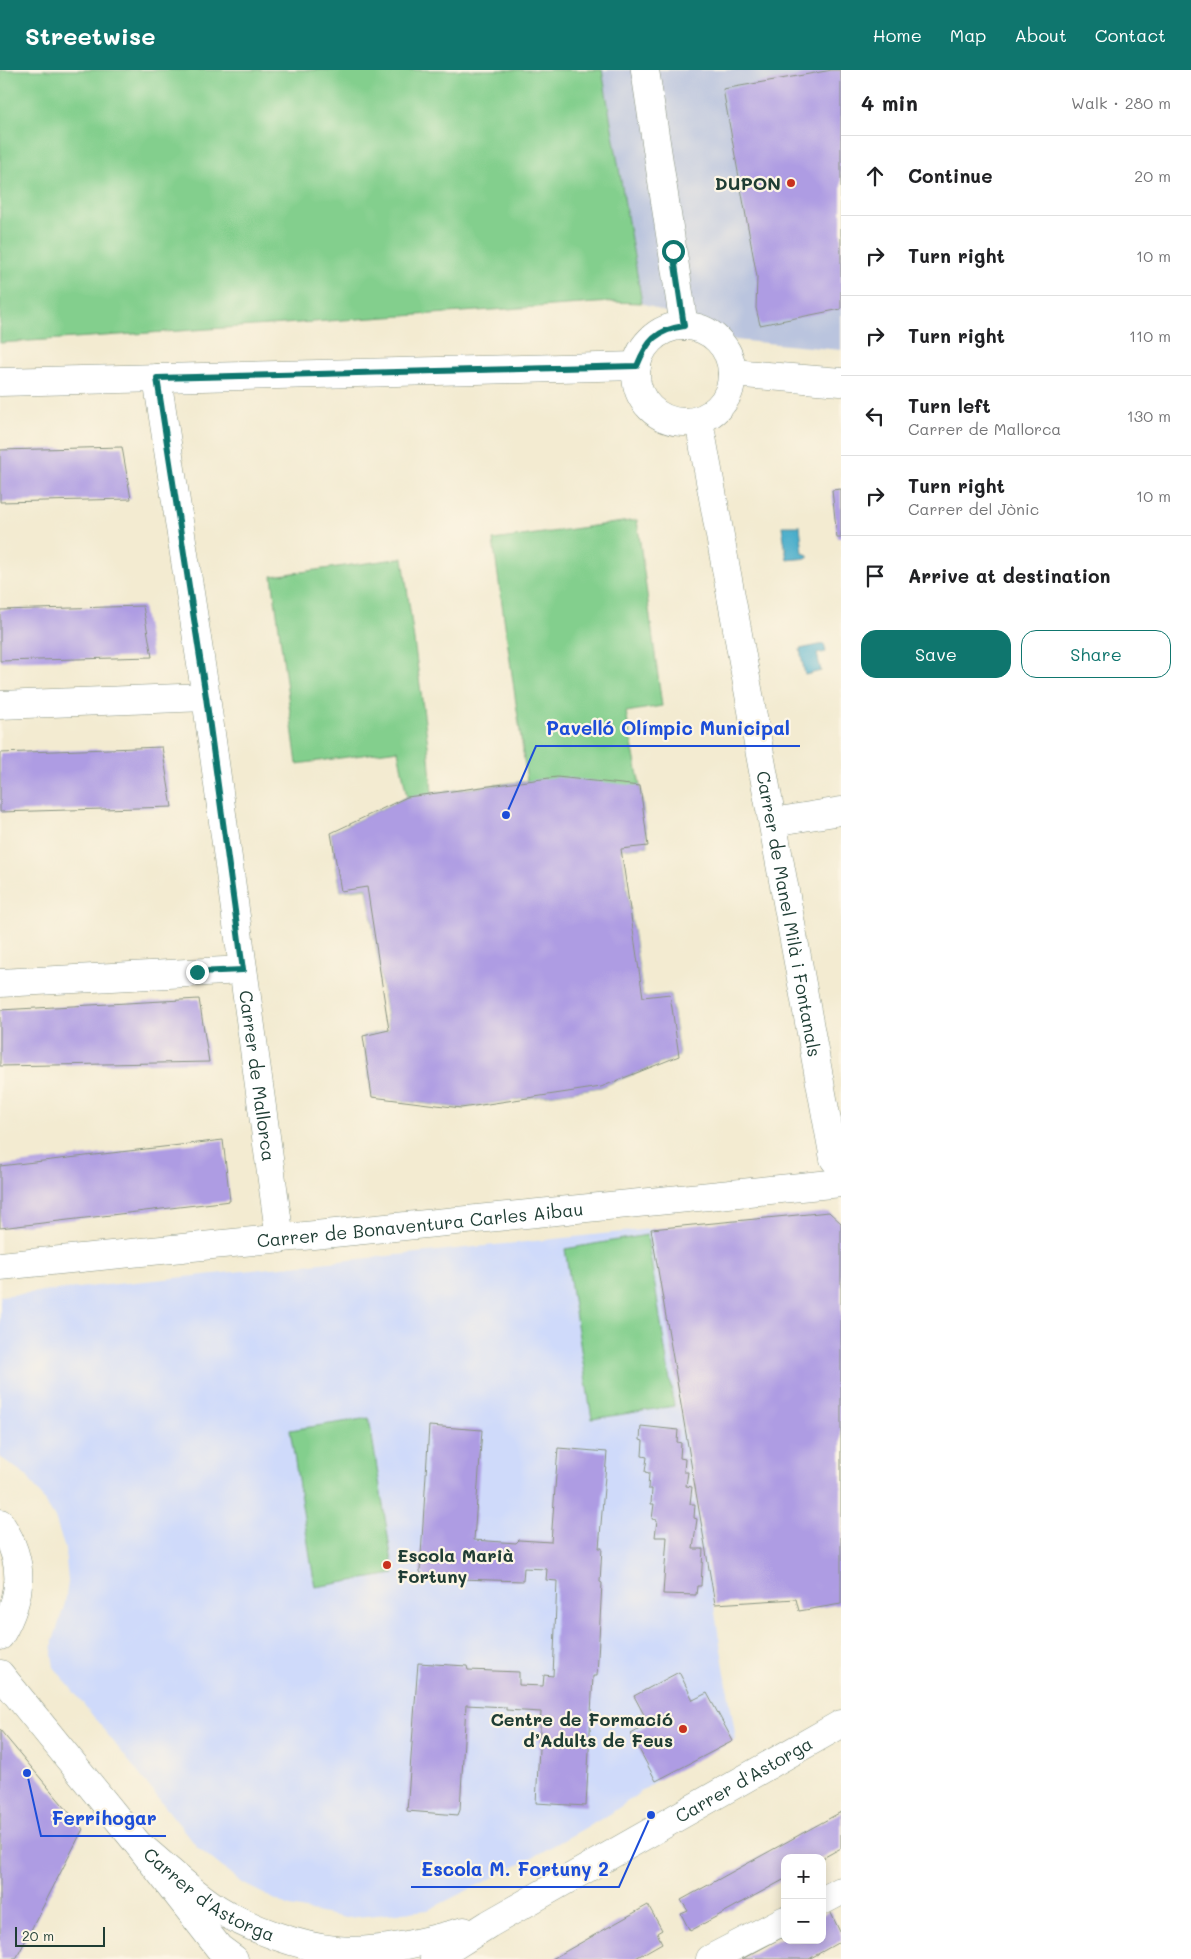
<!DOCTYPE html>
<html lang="en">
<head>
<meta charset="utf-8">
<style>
  :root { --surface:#fff; --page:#f6f6f6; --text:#202124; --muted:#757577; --line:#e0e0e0; --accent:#0f766e }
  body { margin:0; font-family:Mali,sans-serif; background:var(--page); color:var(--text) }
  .controls { position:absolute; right:15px; bottom:15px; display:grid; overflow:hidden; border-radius:10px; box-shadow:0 2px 12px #0003 }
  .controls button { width:45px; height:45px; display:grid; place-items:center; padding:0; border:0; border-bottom:1px solid var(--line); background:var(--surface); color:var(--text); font:25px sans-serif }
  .scale { position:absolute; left:15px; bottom:12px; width:90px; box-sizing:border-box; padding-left:5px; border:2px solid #1f3d34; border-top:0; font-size:14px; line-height:18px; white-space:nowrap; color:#1f3d34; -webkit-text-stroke:4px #fcf5e5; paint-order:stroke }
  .stop { position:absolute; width:15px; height:15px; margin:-11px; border:4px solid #0f766e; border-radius:50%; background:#fff }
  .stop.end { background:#0f766e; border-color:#fff; box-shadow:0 1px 5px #0008 }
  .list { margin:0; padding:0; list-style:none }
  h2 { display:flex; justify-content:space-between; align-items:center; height:65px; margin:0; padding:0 20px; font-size:21px }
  h2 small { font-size:16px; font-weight:400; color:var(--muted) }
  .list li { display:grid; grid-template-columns:32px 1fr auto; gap:15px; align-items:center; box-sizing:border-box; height:80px; padding:0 20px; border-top:1px solid var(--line) }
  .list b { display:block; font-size:19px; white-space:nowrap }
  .list p { margin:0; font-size:16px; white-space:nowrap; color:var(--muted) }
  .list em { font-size:16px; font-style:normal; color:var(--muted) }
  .actions { display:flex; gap:10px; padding:15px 20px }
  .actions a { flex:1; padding:11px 0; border:1px solid var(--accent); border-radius:15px; text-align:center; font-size:18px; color:var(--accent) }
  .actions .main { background:var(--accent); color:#fff }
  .icon { flex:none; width:28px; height:28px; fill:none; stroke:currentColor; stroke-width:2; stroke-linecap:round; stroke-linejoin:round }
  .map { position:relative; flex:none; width:841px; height:1889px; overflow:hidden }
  header { display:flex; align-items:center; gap:30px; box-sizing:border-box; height:70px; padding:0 25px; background:var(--accent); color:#fff }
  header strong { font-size:24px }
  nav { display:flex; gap:28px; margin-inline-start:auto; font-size:18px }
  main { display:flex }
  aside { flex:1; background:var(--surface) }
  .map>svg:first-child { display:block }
  .built { fill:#cfdafa }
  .industrial { fill:#bac4de }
  .green { fill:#83cf8d; stroke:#518660 }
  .water { fill:#4caecb; stroke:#367680 }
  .building { fill:#ae9ce3 }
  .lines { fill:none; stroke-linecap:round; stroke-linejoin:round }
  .street-casing { stroke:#899482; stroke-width:29 }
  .street { stroke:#fff; stroke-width:28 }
  .route { stroke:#0f766e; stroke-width:6 }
  .poi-dot { fill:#c8321e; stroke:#fcf5e5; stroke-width:2 }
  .labels { text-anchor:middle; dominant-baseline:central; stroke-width:4.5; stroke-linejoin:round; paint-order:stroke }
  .poi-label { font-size:18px; font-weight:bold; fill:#1f3d34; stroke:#fcf5e5; text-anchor:end }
  .street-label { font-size:18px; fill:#1f3d34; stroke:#fcf5e5 }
  .leader { fill:none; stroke:#1d4ed8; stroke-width:2 }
  .callout-dot { fill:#1d4ed8; stroke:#fcf5e5; stroke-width:2 }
  .callout-label { font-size:19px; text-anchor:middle; font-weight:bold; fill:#1d4ed8; stroke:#fcf5e5; stroke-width:4.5; stroke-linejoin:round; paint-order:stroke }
</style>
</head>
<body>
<header>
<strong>Streetwise</strong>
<nav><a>Home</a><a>Map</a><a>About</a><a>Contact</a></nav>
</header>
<main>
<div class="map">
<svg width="841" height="1889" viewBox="0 0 841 1889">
  <rect width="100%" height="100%" fill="#fcf5e5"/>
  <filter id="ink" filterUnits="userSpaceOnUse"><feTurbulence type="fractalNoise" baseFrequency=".02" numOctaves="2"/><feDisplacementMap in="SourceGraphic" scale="10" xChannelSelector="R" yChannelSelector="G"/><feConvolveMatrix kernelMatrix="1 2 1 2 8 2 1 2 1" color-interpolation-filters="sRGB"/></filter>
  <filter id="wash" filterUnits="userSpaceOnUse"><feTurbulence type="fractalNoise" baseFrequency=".0096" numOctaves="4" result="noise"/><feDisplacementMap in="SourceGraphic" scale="20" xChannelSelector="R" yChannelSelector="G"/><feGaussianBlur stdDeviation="1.12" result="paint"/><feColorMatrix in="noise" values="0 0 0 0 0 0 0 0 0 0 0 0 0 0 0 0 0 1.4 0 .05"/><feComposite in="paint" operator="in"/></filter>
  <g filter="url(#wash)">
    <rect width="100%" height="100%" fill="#f3ebd1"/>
    <path class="built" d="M 651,1159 L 736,1669 L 733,1671 L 708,1623 L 693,1630 L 678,1602 L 634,1626 L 649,1654 L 631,1664 L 656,1711 L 610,1744 L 524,1792 L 428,1840 L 346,1848 L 290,1837 L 242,1813 L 198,1778 L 54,1597 L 52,1585 L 53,1571 L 65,1533 L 68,1512 L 65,1479 L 55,1448 L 42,1427 L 26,1405 L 0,1387 L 0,1226 Z"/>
    <path class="industrial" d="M 602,0 L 841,0 L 841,280 L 735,270 L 642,233 Z"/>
    <g class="green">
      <path d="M 0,0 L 602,0 L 642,233 L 611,232 L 0,273 Z"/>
      <path d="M 637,450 L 662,636 L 626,642 L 640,716 L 648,776 L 621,779 L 643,927 L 670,924 L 679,986 L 601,1017 L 461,1038 L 372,1027 L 363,966 L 389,960 L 367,818 L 341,821 L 331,763 L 407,727 L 398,680 L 297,694 L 272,506 L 403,488 L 428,675 L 432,723 L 527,711 L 493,470 Z"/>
      <path d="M 647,1165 L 674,1336 L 592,1349 L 565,1179 Z"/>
      <path d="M 369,1348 L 394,1504 L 315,1517 L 290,1360 Z"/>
    </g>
    <g class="water">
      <path d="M 782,456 L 800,456 L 803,483 L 808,485 L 808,488 L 787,490 Z"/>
      <path d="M 824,574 L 826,582 L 817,584 L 821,601 L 805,605 L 800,579 Z"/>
    </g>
    <g id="blocks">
      <g class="building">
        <path d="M 832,0 L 841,0 L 841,239 L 760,255 L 756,238 L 757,207 L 723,19 Z"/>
        <path d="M 122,377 L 131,429 L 0,432 L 0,380 Z"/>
        <path d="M 841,419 L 841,468 L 837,468 L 832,420 Z"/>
        <path d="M 143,536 L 152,587 L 0,591 L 0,540 Z"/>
        <path d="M 162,677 L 172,737 L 0,742 L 0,683 Z"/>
        <path d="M 557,707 L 640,716 L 648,776 L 621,779 L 643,927 L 670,924 L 679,986 L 601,1017 L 461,1038 L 372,1027 L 363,966 L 389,960 L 367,817 L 341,821 L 331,763 L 407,727 Z"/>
        <path d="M 199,929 L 209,992 L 0,996 L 0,940 Z"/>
        <path d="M 223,1070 L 230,1131 L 0,1158 L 0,1096 Z"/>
        <path d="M 829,1142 L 841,1153 L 841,1534 L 799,1541 L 796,1529 L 715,1534 L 651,1159 Z"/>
        <path d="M 429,1356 L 482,1360 L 474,1470 L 516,1473 L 519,1470 L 551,1472 L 558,1378 L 607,1382 L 599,1478 L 602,1478 L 600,1512 L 602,1513 L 597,1606 L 593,1606 L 586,1736 L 536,1733 L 541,1642 L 506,1640 L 506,1637 L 466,1635 L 460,1740 L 458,1745 L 407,1741 L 418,1593 L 467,1596 L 468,1600 L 519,1602 L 519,1615 L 543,1616 L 544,1605 L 553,1606 L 557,1511 L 546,1510 L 547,1499 L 524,1498 L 523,1511 L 428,1508 L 420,1502 Z"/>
        <path d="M 641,1356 L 678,1360 L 677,1372 L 681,1373 L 680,1388 L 685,1389 L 684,1402 L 688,1402 L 686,1416 L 692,1417 L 690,1434 L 695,1434 L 694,1448 L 697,1449 L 693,1479 L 703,1479 L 701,1516 L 697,1516 L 696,1525 L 663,1524 L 667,1467 L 655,1467 L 657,1450 L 652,1449 L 654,1434 L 651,1434 L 652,1419 L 648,1419 L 649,1403 L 645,1402 L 647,1387 L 642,1386 L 643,1371 L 640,1370 Z"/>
        <path d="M 679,1602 L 693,1630 L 707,1623 L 733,1671 L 656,1711 L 631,1664 L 649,1654 L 634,1626 Z"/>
        <path d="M 0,1660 L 83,1759 L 16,1889 L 0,1889 Z"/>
        <path d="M 841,1742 L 841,1778 L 823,1788 L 785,1788 L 785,1809 L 690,1861 L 681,1844 L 688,1841 L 681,1830 Z"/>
        <path d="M 648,1835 L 662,1860 L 657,1863 L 662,1873 L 634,1889 L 552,1889 Z"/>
        <path d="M 830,1841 L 841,1864 L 841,1871 L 809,1889 L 742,1889 L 785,1866 L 785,1870 L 822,1870 L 822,1845 Z"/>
      </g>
    </g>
  </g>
  <g filter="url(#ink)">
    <use href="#blocks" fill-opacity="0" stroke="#899482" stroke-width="1"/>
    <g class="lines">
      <g class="street-casing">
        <g id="street">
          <path d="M 645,0 L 684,256"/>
          <circle cx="684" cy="304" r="48"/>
          <path d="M 732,303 L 841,312"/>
          <path id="s1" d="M 157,308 L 206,627 L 280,1169"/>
          <path d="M 0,312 L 637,296"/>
          <path id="s2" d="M 699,351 L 834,1089 L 841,1098"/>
          <path d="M 0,635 L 206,627"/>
          <path d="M 773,752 L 841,741"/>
          <path d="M 0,913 L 243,900"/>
          <path id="s3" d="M 0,1196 L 841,1113"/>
          <path d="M 0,1453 C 26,1492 23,1526 0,1566"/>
          <path d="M 0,1604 L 138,1774 L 219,1878 L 234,1889"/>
          <path id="s4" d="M 138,1774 C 165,1796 190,1821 218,1839 C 249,1858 299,1877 336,1880 C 377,1884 424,1872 464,1861"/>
          <path d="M 822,1831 L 841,1821"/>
          <path id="s5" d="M 434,1889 L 489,1854 L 841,1654"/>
          <path d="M 710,1889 L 785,1850"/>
        </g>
      </g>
      <use href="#street" class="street"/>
    </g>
  </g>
  <g class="lines" filter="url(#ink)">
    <path class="route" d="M 197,902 L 243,900 L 206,627 L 157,308 L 637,296 C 647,271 656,260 684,256 L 673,181"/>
  </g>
  <g class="poi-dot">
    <circle cx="791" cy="113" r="5"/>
    <circle cx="387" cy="1495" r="5"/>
    <circle cx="683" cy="1659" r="5"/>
  </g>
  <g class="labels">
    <g class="poi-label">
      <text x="781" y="113">DUPON</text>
      <text x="397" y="1485" text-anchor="start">Escola Marià<tspan x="397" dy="21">Fortuny</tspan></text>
      <text x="673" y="1649">Centre de Formació<tspan x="673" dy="21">d’Adults de Feus</tspan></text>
    </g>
    <g class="street-label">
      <text stroke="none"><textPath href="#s2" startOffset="501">Carrer de Manel Milà i Fontanals</textPath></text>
      <text stroke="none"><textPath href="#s1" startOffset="705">Carrer de Mallorca</textPath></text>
      <text stroke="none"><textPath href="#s3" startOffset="422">Carrer de Bonaventura Carles Aibau</textPath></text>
      <text stroke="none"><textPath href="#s5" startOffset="358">Carrer d'Astorga</textPath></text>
      <text stroke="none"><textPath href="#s4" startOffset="88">Carrer d'Astorga</textPath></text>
    </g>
  </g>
  <path class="leader" d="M506 745L536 676H800M27 1703L41 1766H166M651 1745L619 1817H411"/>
  <g class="callout-dot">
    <circle cx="506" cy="745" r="5"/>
    <circle cx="27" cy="1703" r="5"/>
    <circle cx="651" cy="1745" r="5"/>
  </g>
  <g class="callout-label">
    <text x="668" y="665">Pavelló Olímpic Municipal</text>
    <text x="104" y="1755">Ferrihogar</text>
    <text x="515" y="1806">Escola M. Fortuny 2</text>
  </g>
</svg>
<div class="controls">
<button>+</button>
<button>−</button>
</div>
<div class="scale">20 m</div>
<div class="stop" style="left:673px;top:181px"></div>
<div class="stop end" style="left:197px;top:902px"></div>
</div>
<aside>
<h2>4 min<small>Walk · 280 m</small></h2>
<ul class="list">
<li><svg class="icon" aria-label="ahead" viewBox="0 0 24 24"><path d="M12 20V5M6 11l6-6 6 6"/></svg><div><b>Continue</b></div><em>20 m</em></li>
<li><svg class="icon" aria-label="right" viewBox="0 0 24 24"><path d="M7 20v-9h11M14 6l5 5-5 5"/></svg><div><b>Turn right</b></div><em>10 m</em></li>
<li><svg class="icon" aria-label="right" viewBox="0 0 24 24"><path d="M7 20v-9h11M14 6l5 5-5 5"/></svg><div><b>Turn right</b></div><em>110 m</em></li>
<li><svg class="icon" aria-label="left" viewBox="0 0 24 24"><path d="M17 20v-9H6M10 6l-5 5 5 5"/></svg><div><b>Turn left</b><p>Carrer de Mallorca</p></div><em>130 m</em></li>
<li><svg class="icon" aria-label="right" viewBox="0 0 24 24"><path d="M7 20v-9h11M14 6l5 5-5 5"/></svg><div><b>Turn right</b><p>Carrer del Jònic</p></div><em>10 m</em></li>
<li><svg class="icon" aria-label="arrive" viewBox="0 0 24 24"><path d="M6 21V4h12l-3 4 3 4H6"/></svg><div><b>Arrive at destination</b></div></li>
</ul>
<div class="actions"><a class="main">Save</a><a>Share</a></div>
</aside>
</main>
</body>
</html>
